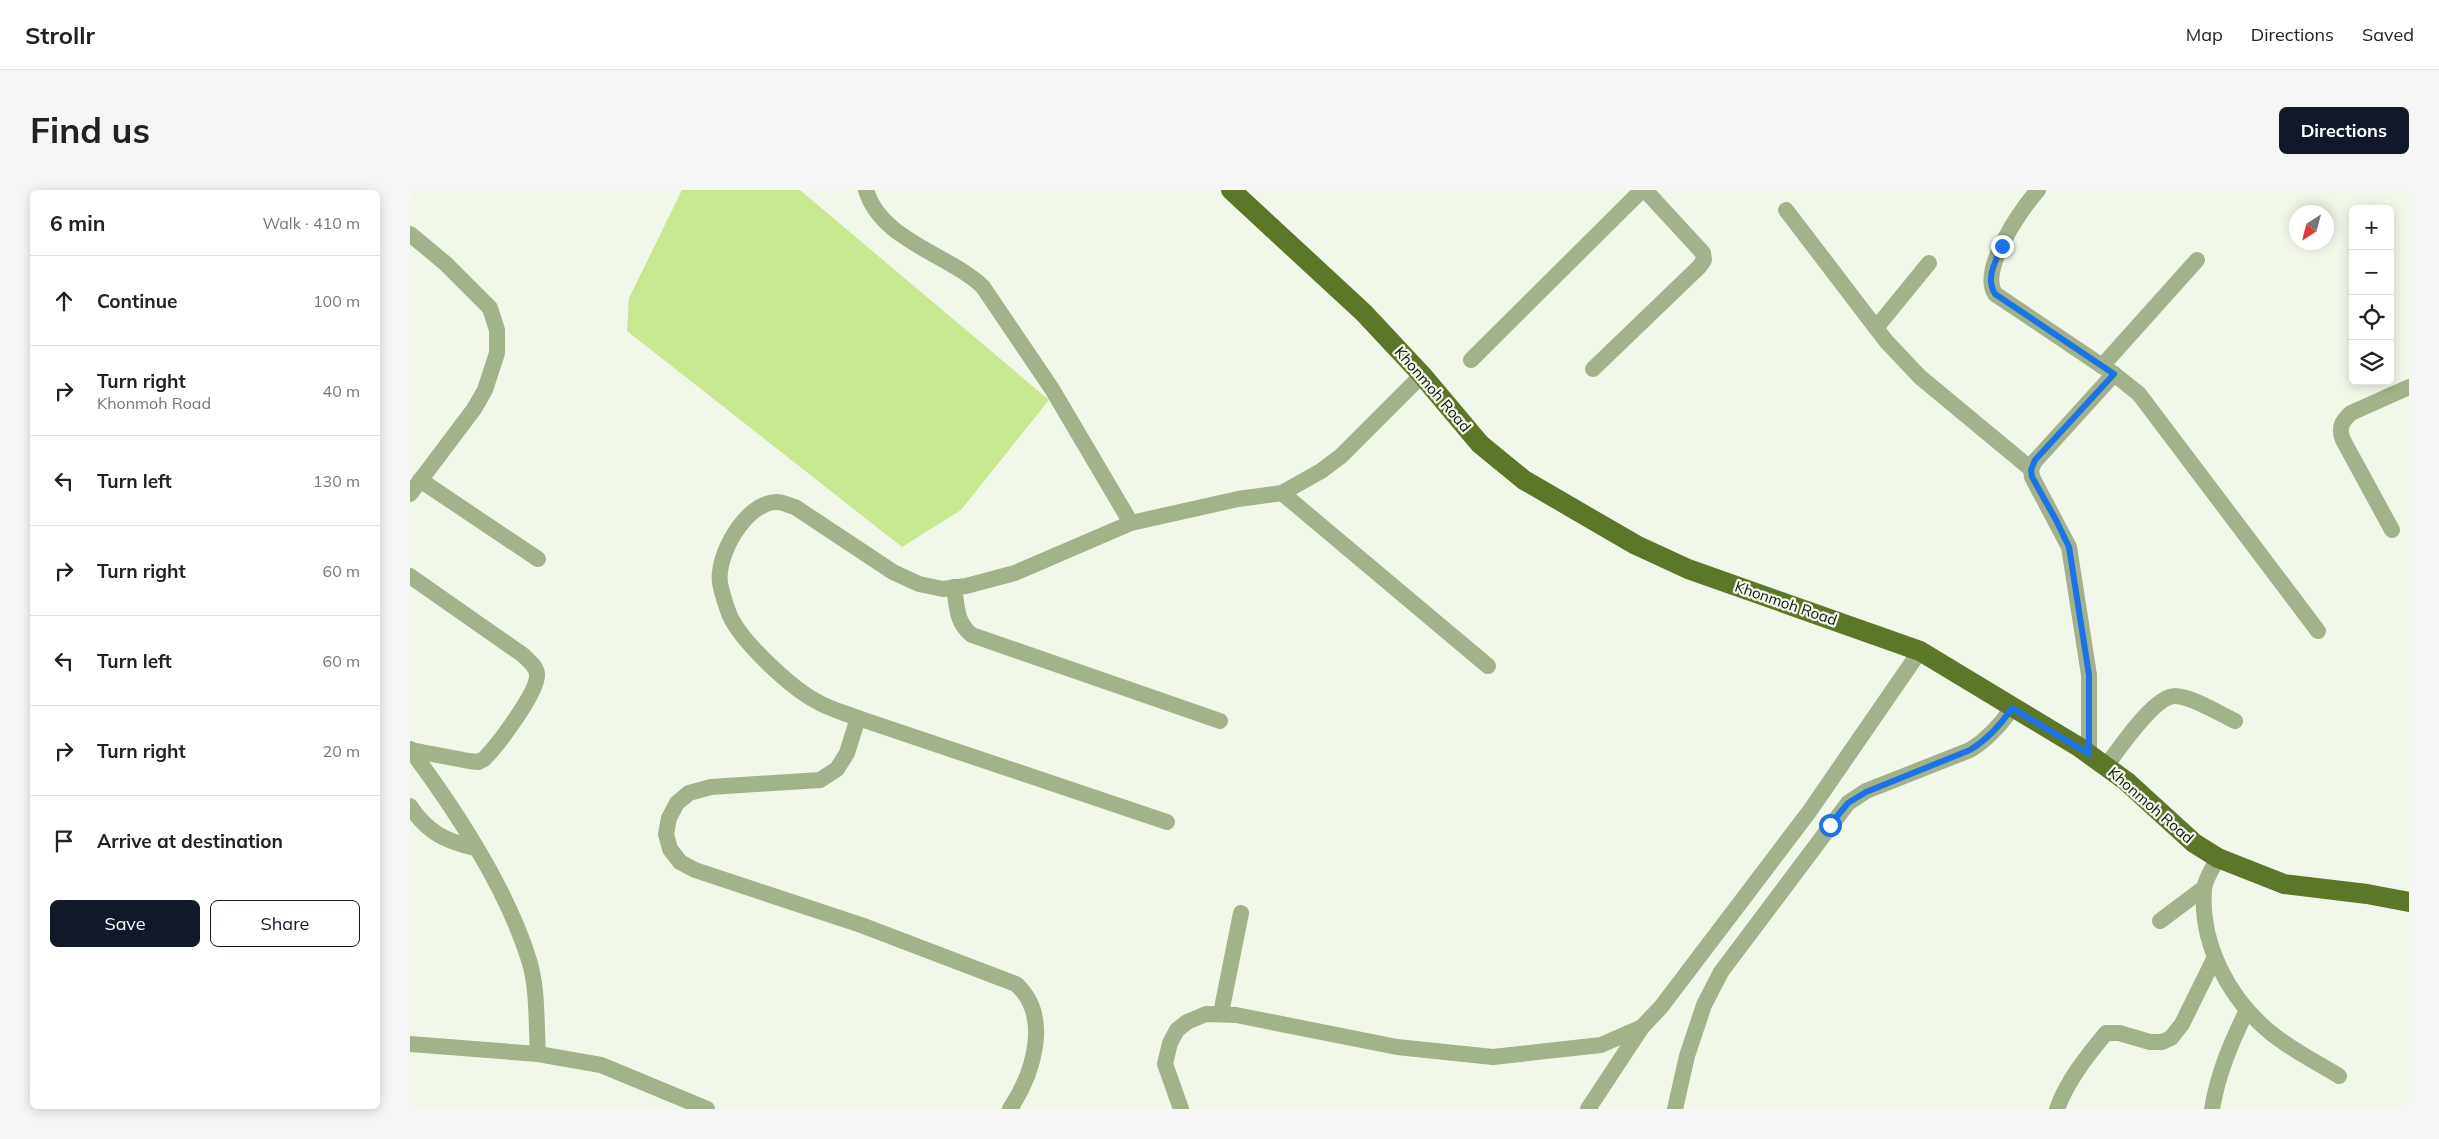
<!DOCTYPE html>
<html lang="en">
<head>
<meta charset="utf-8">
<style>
  :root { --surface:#fff; --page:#f6f6f6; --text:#222; --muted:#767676; --line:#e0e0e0; --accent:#111827 }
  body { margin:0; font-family:Mulish,sans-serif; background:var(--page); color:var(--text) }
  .controls { position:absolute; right:15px; top:15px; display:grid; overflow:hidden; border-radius:8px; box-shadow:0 2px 12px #0003 }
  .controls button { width:45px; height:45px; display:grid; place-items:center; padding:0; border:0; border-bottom:1px solid var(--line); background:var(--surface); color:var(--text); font:25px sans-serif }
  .compass { position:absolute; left:1879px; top:15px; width:45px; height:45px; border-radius:50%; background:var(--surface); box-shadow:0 2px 12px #0003; rotate:216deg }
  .stop { position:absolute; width:15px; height:15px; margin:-11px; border:4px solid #1a73e8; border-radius:50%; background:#fff }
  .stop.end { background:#1a73e8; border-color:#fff; box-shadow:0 1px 5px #0008 }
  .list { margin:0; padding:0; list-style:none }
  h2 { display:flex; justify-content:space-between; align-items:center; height:65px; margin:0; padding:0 20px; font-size:21px }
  h2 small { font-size:16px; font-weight:400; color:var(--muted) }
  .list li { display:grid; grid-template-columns:32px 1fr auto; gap:15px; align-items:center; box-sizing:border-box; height:90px; padding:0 20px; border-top:1px solid var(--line) }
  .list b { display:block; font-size:19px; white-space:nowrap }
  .list p { margin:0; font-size:16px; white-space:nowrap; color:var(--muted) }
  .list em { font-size:16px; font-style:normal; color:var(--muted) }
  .actions { display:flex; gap:10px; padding:15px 20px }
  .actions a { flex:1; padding:11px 0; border:1px solid var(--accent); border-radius:8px; text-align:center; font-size:18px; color:var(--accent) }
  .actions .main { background:var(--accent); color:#fff }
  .icon { flex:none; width:28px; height:28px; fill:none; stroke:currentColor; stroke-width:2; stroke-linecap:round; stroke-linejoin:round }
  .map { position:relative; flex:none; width:1999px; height:919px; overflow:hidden; border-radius:8px }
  header { display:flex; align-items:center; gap:30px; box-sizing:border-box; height:70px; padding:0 25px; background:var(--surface); border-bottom:1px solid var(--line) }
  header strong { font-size:24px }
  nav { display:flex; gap:28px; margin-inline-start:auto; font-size:18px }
  .intro { display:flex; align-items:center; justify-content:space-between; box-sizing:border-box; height:120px; padding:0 30px }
  h1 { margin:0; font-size:35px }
  .button { padding:12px 22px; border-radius:8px; background:var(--accent); color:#fff; font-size:18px; font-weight:700 }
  main { display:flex; gap:30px; padding:0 30px }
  aside { flex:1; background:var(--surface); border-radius:8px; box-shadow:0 2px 12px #0003 }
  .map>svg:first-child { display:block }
  .green { fill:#c7e791 }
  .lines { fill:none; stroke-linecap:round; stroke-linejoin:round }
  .minor { stroke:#a2b28a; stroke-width:16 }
  .major { stroke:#5d7728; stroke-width:20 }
  .route { stroke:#1a73e8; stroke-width:6 }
  .labels { text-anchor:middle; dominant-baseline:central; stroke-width:4.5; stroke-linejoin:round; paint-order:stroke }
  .street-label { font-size:15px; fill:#0f110c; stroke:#f2f8e9 }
</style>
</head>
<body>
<header>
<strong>Strollr</strong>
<nav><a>Map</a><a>Directions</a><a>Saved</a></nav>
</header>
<div class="intro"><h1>Find us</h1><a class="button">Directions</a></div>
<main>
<aside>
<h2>6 min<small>Walk · 410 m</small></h2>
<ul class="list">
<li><svg class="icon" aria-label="ahead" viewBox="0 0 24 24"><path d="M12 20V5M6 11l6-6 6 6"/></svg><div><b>Continue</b></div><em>100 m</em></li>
<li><svg class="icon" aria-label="right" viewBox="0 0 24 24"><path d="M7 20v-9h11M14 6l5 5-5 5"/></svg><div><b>Turn right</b><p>Khonmoh Road</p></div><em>40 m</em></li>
<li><svg class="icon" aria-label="left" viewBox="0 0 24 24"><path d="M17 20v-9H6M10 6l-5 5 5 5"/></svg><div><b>Turn left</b></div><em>130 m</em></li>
<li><svg class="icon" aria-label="right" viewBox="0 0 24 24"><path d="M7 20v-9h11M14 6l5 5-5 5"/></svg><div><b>Turn right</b></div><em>60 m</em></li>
<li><svg class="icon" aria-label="left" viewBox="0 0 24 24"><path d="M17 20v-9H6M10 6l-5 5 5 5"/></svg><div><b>Turn left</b></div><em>60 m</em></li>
<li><svg class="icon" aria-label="right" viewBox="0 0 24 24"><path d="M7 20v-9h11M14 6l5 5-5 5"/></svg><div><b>Turn right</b></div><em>20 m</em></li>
<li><svg class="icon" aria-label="arrive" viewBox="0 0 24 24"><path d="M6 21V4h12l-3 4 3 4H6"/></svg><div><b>Arrive at destination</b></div></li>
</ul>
<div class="actions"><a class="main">Save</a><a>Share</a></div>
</aside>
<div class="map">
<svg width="1999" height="919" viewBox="0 0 1999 919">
  <rect width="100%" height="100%" fill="#f2f8e9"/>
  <path class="green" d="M 272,0 L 390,0 L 639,210 L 551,320 L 492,357 L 217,141 L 219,108 Z"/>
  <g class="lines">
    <g class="minor">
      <path d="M 456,0 C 471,51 539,64 573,97 L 642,199 L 721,333"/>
      <path d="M 1628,0 C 1611,20 1569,79 1585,104 L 1704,184"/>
      <path d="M 1376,20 L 1476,151 L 1510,187 L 1621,279"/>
      <path d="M 0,44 L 35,73 L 80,118 L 87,140 L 87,163 L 75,200 L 64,219 L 0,304"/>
      <path d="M 1466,138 L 1519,73"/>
      <path d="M 1061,170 L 1232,0"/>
      <path d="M 1692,176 L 1787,70"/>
      <path d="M 1183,179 L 1289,77 L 1294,70 L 1293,63 L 1235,0"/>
      <path d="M 10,290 L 128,369"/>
      <path d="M 872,303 L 1078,476"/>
      <path d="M 1982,340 L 1933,250 C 1928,238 1932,231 1941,223 L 1999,197"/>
      <path d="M 0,386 L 113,465 C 119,471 126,476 127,484 C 129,501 87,556 74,569 L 68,572 L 59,571 L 1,560"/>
      <path d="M 544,397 C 547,416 546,433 562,445 L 810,531"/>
      <path d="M 448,528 L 437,563 L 427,579 L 410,590 L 301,597 L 279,603 L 267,613 L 259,628 L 256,644 L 260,659 L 270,672 L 285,680 L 451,735 L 606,794 C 642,827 623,884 600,919"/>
      <path d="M 0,559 C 44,618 97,699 119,770 C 128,799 126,833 128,864"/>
      <path d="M 1679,563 L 1679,485 L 1659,357 L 1622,287 L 1621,279 L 1625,271 L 1704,184 L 1729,204 L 1908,441"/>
      <path d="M 1696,576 C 1709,559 1744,506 1765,506 C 1781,506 1810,524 1825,531"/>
      <path d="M 0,616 C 17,642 35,651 65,658"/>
      <path d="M 757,632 L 448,528 C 435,523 419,519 406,511 C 380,497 332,452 320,426 C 316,416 312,403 310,393 C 306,365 336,312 367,312 C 373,312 380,316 385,317 L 483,382 L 509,394 L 533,399 L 556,396 L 605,383 L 721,333 L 828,309 L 872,303 L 911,281 L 931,266 L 1012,185"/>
      <path d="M 1808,668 C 1803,678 1795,689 1794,699 C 1790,754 1819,809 1861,843 C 1882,860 1906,872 1929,886"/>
      <path d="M 1750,731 L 1794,698"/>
      <path d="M 811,823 L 831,723"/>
      <path d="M 0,854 L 128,864 L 191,875 L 297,919"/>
      <path d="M 771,919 L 755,874 L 760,853 L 767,840 L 777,832 L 796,824 L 826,825 L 987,857 L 1083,867 L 1191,855 L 1232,837 L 1251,817 L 1399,622 L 1510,461"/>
      <path d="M 1178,919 L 1232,837"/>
      <path d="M 1265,919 L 1277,866 L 1294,815 L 1311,782 L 1438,613 L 1456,601 L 1560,560 C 1578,549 1590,536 1602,518"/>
      <path d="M 1647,919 C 1657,891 1677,866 1696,843 L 1709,843 L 1740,852 L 1752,852 L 1761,848 L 1772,834 L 1804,769"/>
      <path d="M 1802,919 C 1808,883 1821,853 1837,820"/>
    </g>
    <path class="major" d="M 821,0 L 954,123 L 1012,185 L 1070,254 L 1114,290 L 1226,355 L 1278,379 L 1510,461 L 1669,557 L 1716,591 L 1784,653 L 1808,668 L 1874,694 L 1957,704 L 1999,712"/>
  </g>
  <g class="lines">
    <path class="route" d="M 1420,635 L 1438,613 L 1456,602 L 1560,560 C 1578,549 1590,536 1602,518 L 1679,564 L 1679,485 L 1659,357 L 1646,330 L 1622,287 L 1621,280 L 1625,270 L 1704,184 L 1585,104 C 1575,88 1586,71 1592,56"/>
  </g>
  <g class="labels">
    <g class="street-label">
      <text transform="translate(1023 199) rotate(49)">Khonmoh Road</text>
      <text transform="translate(1376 413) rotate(19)">Khonmoh Road</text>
      <text transform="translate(1741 615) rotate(41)">Khonmoh Road</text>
    </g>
  </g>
</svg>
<div class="controls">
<button>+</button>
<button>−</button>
<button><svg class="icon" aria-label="locate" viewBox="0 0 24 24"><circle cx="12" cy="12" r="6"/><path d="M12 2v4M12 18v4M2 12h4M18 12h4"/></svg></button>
<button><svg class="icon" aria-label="layers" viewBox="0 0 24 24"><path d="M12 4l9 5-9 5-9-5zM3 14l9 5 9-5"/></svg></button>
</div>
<svg class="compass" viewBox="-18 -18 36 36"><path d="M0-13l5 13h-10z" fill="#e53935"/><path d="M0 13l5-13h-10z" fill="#767676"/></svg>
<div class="stop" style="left:1420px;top:635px"></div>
<div class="stop end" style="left:1592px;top:56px"></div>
</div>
</main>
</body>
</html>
